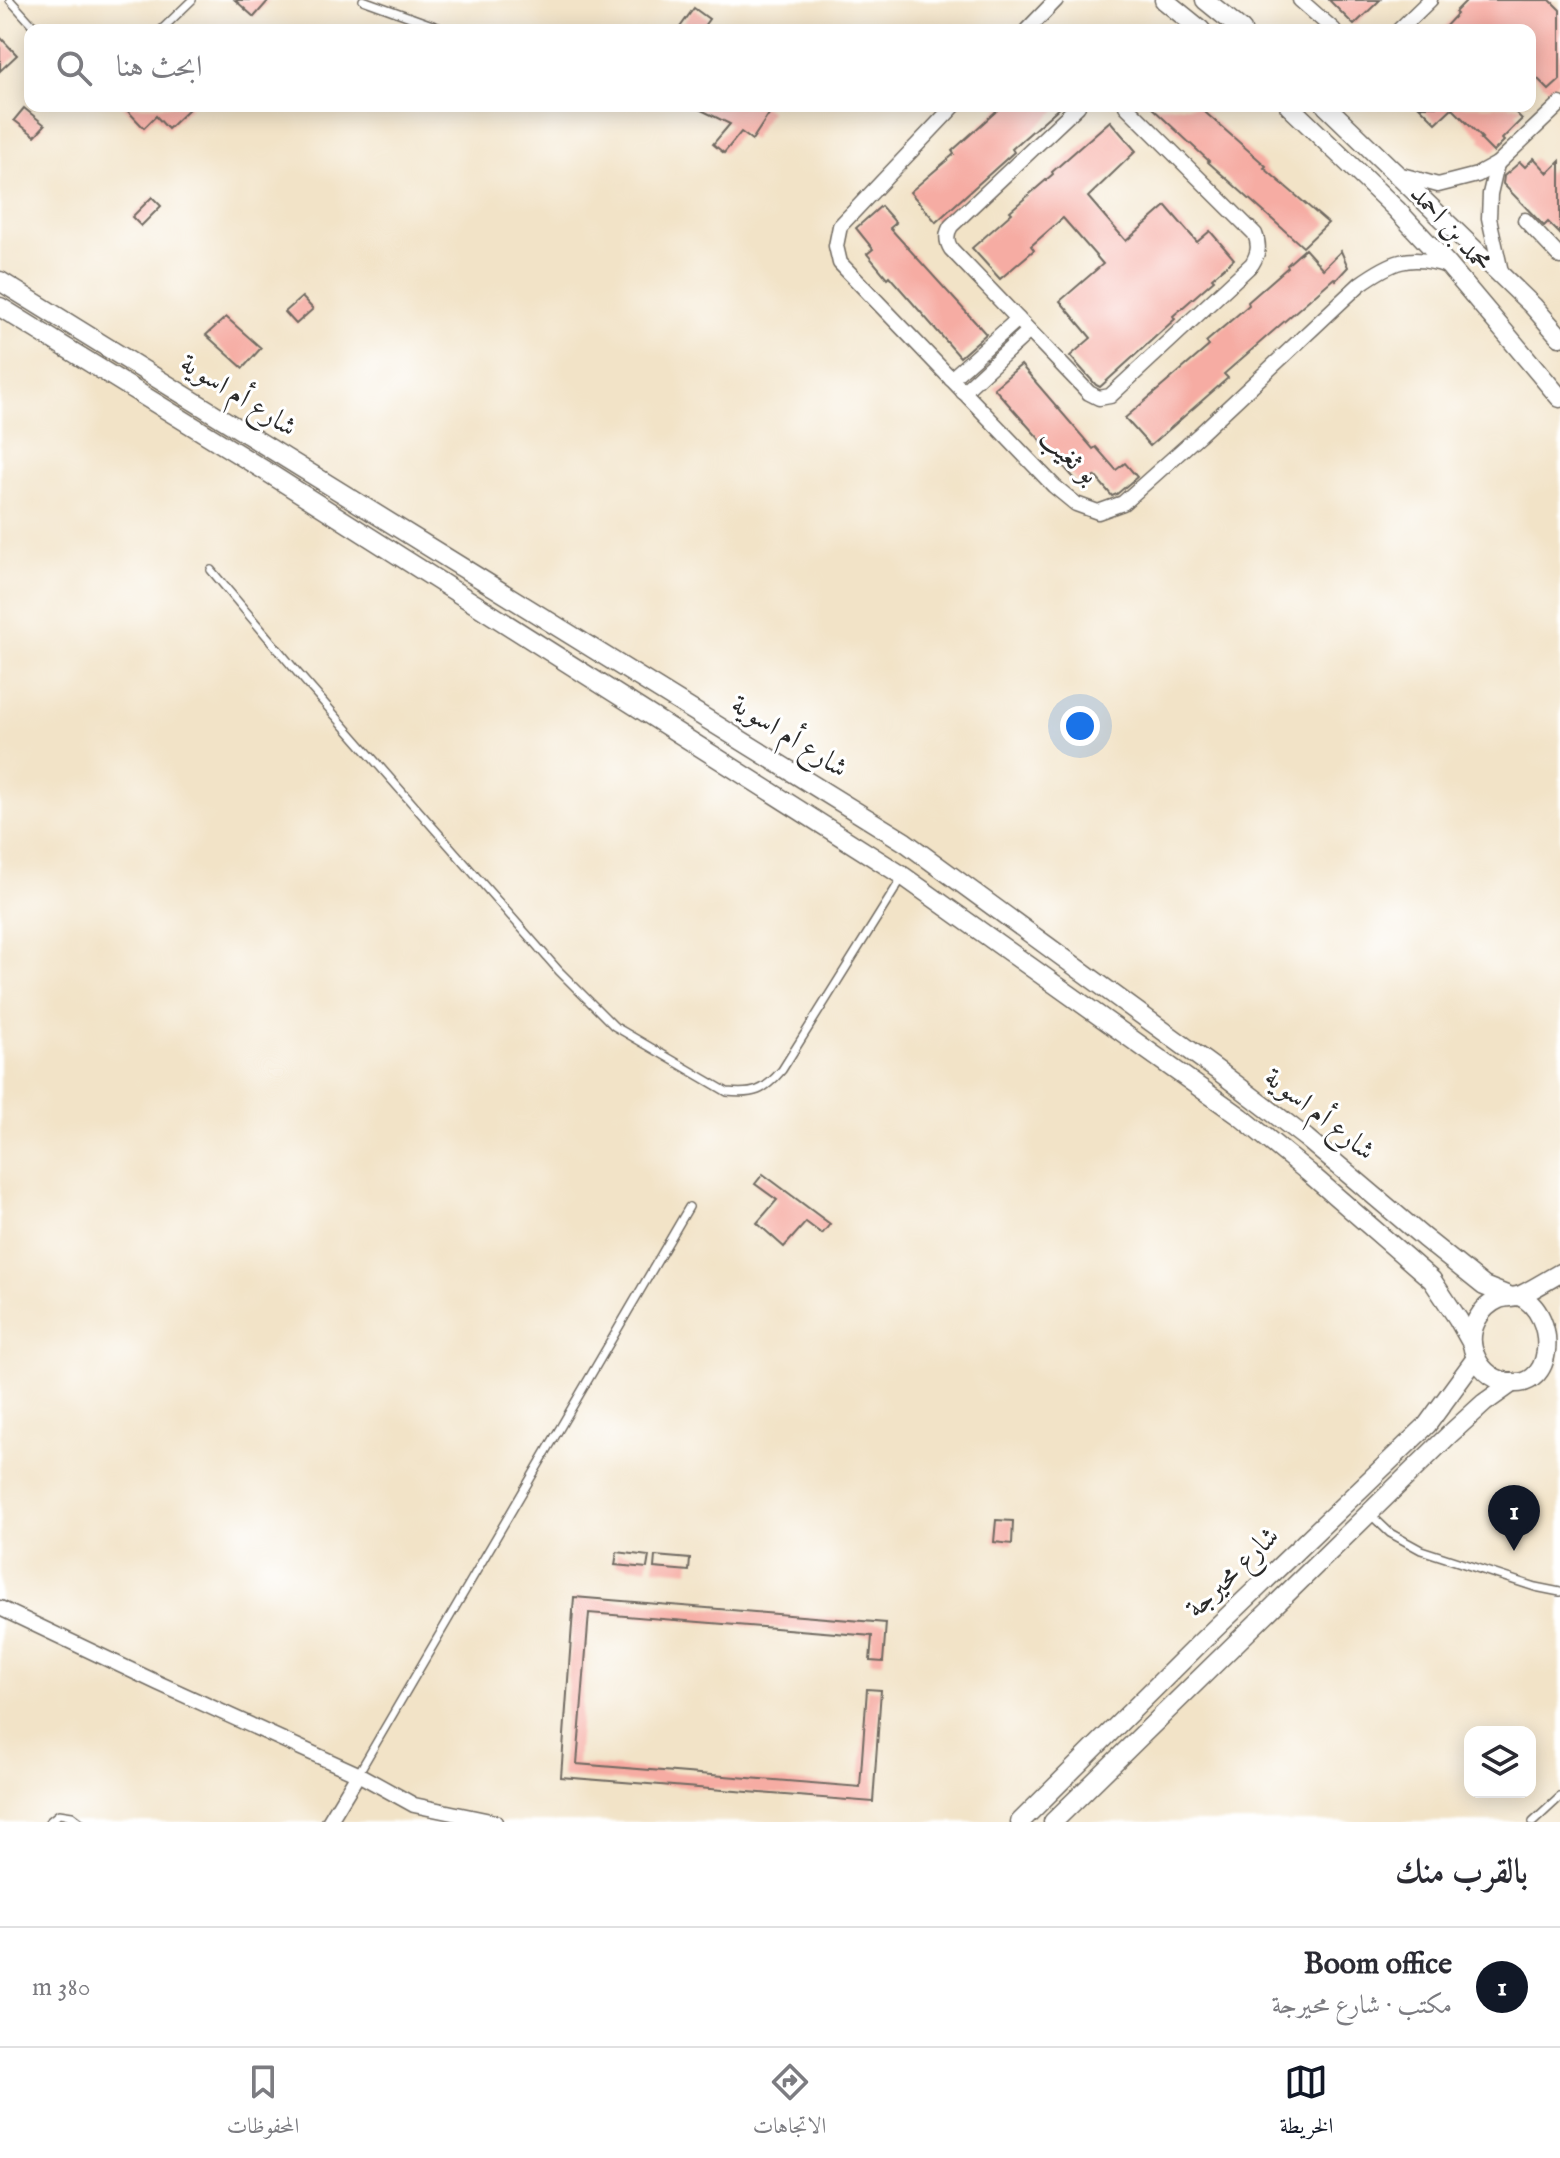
<!DOCTYPE html>
<html lang="ar">
<head>
<meta charset="utf-8">
<style>
  :root { --surface:#fff; --page:#f2f2f3; --text:#2b2b33; --muted:#7c7c81; --line:#e1e1e2; --accent:#111827 }
  body { margin:0; font-family:"IM FELL English",Amiri,serif; background:var(--page); color:var(--text); direction:rtl }
  .controls { position:absolute; right:24px; bottom:24px; display:grid; overflow:hidden; border-radius:16px; box-shadow:0 4px 20px #0003 }
  .controls button { width:72px; height:72px; display:grid; place-items:center; padding:0; border:0; border-bottom:2px solid var(--line); background:var(--surface); color:var(--text); font:40px sans-serif }
  .you { position:absolute; left:1080px; top:726px; width:28px; height:28px; margin:-20px; border:6px solid #fff; border-radius:50%; background:#1a73e8; box-shadow:0 0 0 12px #1a73e833 }
  .badge { display:grid; place-items:center; width:52px; height:52px; border-radius:50%; background:var(--accent); color:#fff; font-size:26px; font-weight:700 }
  .pin { position:absolute; translate:-50% -66px; filter:drop-shadow(0 2px 4px #0008) }
  .pin::after { content:''; position:absolute; top:42px; width:28px; height:24px; background:inherit; clip-path:polygon(0 0,100% 0,50% 100%) }
  .list { margin:0; padding:0; list-style:none }
  h2 { display:flex; justify-content:space-between; align-items:center; height:104px; margin:0; padding:0 32px; font-size:34px }
  h2 small { font-size:26px; font-weight:400; color:var(--muted) }
  .list li { display:grid; grid-template-columns:52px 1fr auto; gap:24px; align-items:center; box-sizing:border-box; height:120px; padding:0 32px; border-top:2px solid var(--line) }
  .list b { display:block; font-size:30px; white-space:nowrap }
  .list p { margin:0; font-size:26px; white-space:nowrap; color:var(--muted) }
  .list em { font-size:26px; font-style:normal; color:var(--muted) }
  .icon { flex:none; width:44px; height:44px; fill:none; stroke:currentColor; stroke-width:2; stroke-linecap:round; stroke-linejoin:round }
  .map { position:relative; flex:none; width:1560px; height:1822px; overflow:hidden; direction:ltr }
  .search { position:absolute; background:var(--surface); box-shadow:0 4px 20px #0003; left:24px; right:24px; top:24px; height:88px; display:flex; align-items:center; gap:20px; box-sizing:border-box; padding:0 28px; border-radius:16px; color:var(--muted); font-size:30px }
  .sheet { height:224px; background:var(--surface) }
  nav { display:flex; justify-content:space-around; align-items:center; box-sizing:border-box; height:112px; border-top:2px solid var(--line); background:var(--surface); font-size:22px; color:var(--muted) }
  nav a { display:grid; justify-items:center; gap:4px }
  nav .on { color:var(--accent) }
  .map>svg:first-child { display:block }
  .building { fill:#f6aca3 }
  .lines { fill:none; stroke-linecap:round; stroke-linejoin:round }
  .service-casing { stroke:#716b62; stroke-width:10 }
  .minor-casing { stroke:#716b62; stroke-width:17 }
  .tertiary-casing { stroke:#716b62; stroke-width:21 }
  .service { stroke:#fff; stroke-width:7 }
  .minor { stroke:#fff; stroke-width:14 }
  .tertiary { stroke:#fff; stroke-width:18 }
  .labels { text-anchor:middle; dominant-baseline:central; stroke-width:6; stroke-linejoin:round; paint-order:stroke }
  .street-label { font-size:28px; fill:#2b2b2b; stroke:#fff }
</style>
</head>
<body>
<div class="map">
<svg width="1560" height="1822" viewBox="0 0 1560 1822">
  <rect width="100%" height="100%" fill="#fff"/>
  <filter id="ink" filterUnits="userSpaceOnUse"><feTurbulence type="fractalNoise" baseFrequency=".0125" numOctaves="2"/><feDisplacementMap in="SourceGraphic" scale="16" xChannelSelector="R" yChannelSelector="G"/><feConvolveMatrix kernelMatrix="1 2 1 2 8 2 1 2 1" color-interpolation-filters="sRGB"/></filter>
  <filter id="wash" filterUnits="userSpaceOnUse"><feTurbulence type="fractalNoise" baseFrequency=".006" numOctaves="4" result="noise"/><feDisplacementMap in="SourceGraphic" scale="32" xChannelSelector="R" yChannelSelector="G"/><feGaussianBlur stdDeviation="1.8" result="paint"/><feColorMatrix in="noise" values="0 0 0 0 0 0 0 0 0 0 0 0 0 0 0 0 0 1.4 0 .05"/><feComposite in="paint" operator="in"/></filter>
  <g filter="url(#wash)">
    <rect width="100%" height="100%" fill="#f2e3c7"/>
    <g id="blocks">
      <g class="building">
        <path d="M 235,0 L 269,0 L 254,17 Z"/>
        <path d="M 1329,0 L 1380,0 L 1354,25 Z"/>
        <path d="M 1467,0 L 1550,0 L 1560,10 L 1560,80 L 1549,90 L 1530,71 L 1530,30 L 1442,30 L 1457,14 L 1455,12 Z"/>
        <path d="M 694,8 L 709,19 L 701,30 L 678,30 Z"/>
        <path d="M 0,37 L 17,55 L 0,71 Z"/>
        <path d="M 123,106 L 192,106 L 168,129 L 156,116 L 144,128 Z"/>
        <path d="M 693,106 L 764,106 L 771,111 L 752,140 L 741,132 L 724,153 L 713,144 L 730,124 Z"/>
        <path d="M 1002,106 L 1061,106 L 1012,149 L 1014,152 L 936,222 L 910,192 L 954,154 L 952,151 Z"/>
        <path d="M 1150,106 L 1198,106 L 1266,166 L 1264,168 L 1328,223 L 1303,247 L 1208,162 L 1209,161 Z"/>
        <path d="M 1419,106 L 1523,106 L 1516,113 L 1522,119 L 1502,139 L 1504,141 L 1493,152 L 1480,139 L 1482,138 L 1452,108 L 1436,123 Z"/>
        <path d="M 24,108 L 45,125 L 35,136 L 14,120 Z"/>
        <path d="M 1110,121 L 1136,151 L 1088,197 L 1126,241 L 1166,206 L 1197,242 L 1210,231 L 1234,259 L 1212,278 L 1214,280 L 1173,316 L 1175,319 L 1100,387 L 1096,385 L 1070,356 L 1091,338 L 1060,301 L 1103,264 L 1063,218 L 1031,246 L 1034,250 L 1000,279 L 972,248 L 1012,213 L 1010,211 L 1053,174 L 1052,172 Z"/>
        <path d="M 1534,158 L 1548,173 L 1560,161 L 1560,234 L 1548,222 L 1544,226 L 1503,184 L 1504,176 L 1520,162 L 1525,167 Z"/>
        <path d="M 152,197 L 161,206 L 141,226 L 132,217 Z"/>
        <path d="M 881,206 L 896,223 L 890,228 L 986,334 L 960,357 L 889,276 L 887,278 L 867,254 L 873,249 L 856,228 Z"/>
        <path d="M 1305,249 L 1323,269 L 1341,251 L 1348,267 L 1336,280 L 1334,278 L 1224,374 L 1228,378 L 1150,446 L 1125,418 L 1209,346 L 1206,342 L 1249,305 L 1248,302 L 1288,267 L 1287,265 Z"/>
        <path d="M 302,297 L 313,309 L 296,324 L 285,312 Z"/>
        <path d="M 226,317 L 261,348 L 243,368 L 206,335 Z"/>
        <path d="M 1021,365 L 1093,449 L 1096,447 L 1116,470 L 1125,463 L 1137,477 L 1117,494 L 1112,496 L 1095,476 L 1082,487 L 994,388 Z"/>
        <path d="M 763,1174 L 830,1224 L 822,1234 L 806,1222 L 784,1247 L 757,1223 L 777,1200 L 755,1184 Z"/>
        <path d="M 996,1520 L 1013,1521 L 1012,1544 L 994,1542 Z"/>
        <path d="M 617,1552 L 649,1556 L 647,1568 L 615,1565 Z"/>
        <path d="M 655,1556 L 690,1559 L 689,1571 L 654,1568 Z"/>
        <path d="M 574,1597 L 886,1623 L 883,1662 L 870,1661 L 872,1636 L 589,1613 L 577,1764 L 860,1787 L 867,1689 L 881,1690 L 873,1802 L 561,1777 Z"/>
      </g>
    </g>
  </g>
  <g filter="url(#ink)">
    <use href="#blocks" fill-opacity="0" stroke="#716b62" stroke-width="2"/>
    <g class="lines">
      <g class="service-casing">
        <g id="service">
          <path d="M 10,0 L 37,30"/>
          <path d="M 363,0 L 446,30"/>
          <path d="M 161,30 L 192,0"/>
          <path d="M 211,570 L 297,672 L 559,971 L 614,1026 L 727,1092 C 754,1095 764,1091 782,1070 L 902,878"/>
          <path d="M 1371,1515 L 1390,1533 L 1421,1550 L 1535,1587 L 1560,1592"/>
          <path d="M 358,1774 L 689,1207"/>
          <path d="M 49,1822 L 59,1814 L 72,1816 L 80,1822"/>
          <path d="M 1533,1822 L 1560,1797"/>
        </g>
      </g>
      <g class="minor-casing">
        <g id="minor">
          <path d="M 1300,0 L 1334,30"/>
          <path d="M 1027,30 L 1056,0"/>
          <path d="M 1399,30 L 1430,0"/>
          <path d="M 954,106 L 840,226 L 836,246 L 840,263 L 1054,486 L 1076,504 L 1098,512 L 1123,503 L 1199,435 L 1360,284 C 1391,262 1409,253 1447,266"/>
          <path d="M 1078,106 L 951,226 C 946,234 946,241 951,249 L 1089,393 L 1099,398 L 1110,396 L 1252,264 C 1258,254 1260,246 1255,234 L 1126,106"/>
          <path d="M 1497,164 L 1490,194 L 1489,218 L 1502,276"/>
          <path d="M 1398,174 L 1438,185 L 1477,175 L 1497,164 L 1560,104"/>
          <path d="M 1525,220 L 1560,257"/>
          <path d="M 951,379 L 1018,319"/>
          <path d="M 963,392 L 1029,331"/>
          <path d="M 0,1608 L 158,1683 L 358,1774 L 414,1805 L 495,1822"/>
          <path d="M 329,1822 L 358,1774"/>
        </g>
      </g>
      <g class="tertiary-casing">
        <g id="tertiary">
          <path d="M 1164,0 L 1201,30"/>
          <path d="M 1205,0 L 1242,30"/>
          <path d="M 1289,106 L 1396,209 L 1449,266 L 1560,398"/>
          <path d="M 1326,106 L 1533,306 L 1560,337"/>
          <path d="M 0,281 L 905,842 L 1221,1073 L 1306,1138 L 1424,1238 L 1484,1286 L 1509,1296"/>
          <path d="M 0,307 L 264,470 L 903,876 L 1241,1117 L 1308,1172 L 1432,1280 L 1458,1319 L 1472,1344"/>
          <path d="M 1519,1296 C 1560,1313 1556,1400 1500,1380 C 1486,1375 1477,1363 1473,1349 C 1468,1329 1480,1307 1499,1299 C 1507,1296 1515,1298 1523,1294 C 1535,1288 1548,1280 1560,1273"/>
          <path d="M 1020,1822 L 1201,1642 L 1427,1425 L 1476,1358"/>
          <path d="M 1053,1822 L 1450,1434 L 1484,1403 L 1512,1383"/>
        </g>
      </g>
      <use href="#service" class="service"/>
      <use href="#minor" class="minor"/>
      <use href="#tertiary" class="tertiary"/>
    </g>
  </g>
  <g class="labels">
    <g class="street-label">
      <text transform="translate(1450 229) rotate(48)">محمد بن احمد</text>
      <text transform="translate(238 396) rotate(32)">شارع أم اسوية</text>
      <text transform="translate(1068 457) rotate(41)">بو ثغيب</text>
      <text transform="translate(789 737) rotate(32)">شارع أم اسوية</text>
      <text transform="translate(1319 1115) rotate(38)">شارع أم اسوية</text>
      <text transform="translate(1233 1573) rotate(-44)">شارع محيرجة</text>
    </g>
  </g>
</svg>
<div class="controls">
<button><svg class="icon" aria-label="layers" viewBox="0 0 24 24"><path d="M12 4l9 5-9 5-9-5zM3 14l9 5 9-5"/></svg></button>
</div>
<div class="you"></div>
<div class="pin badge" style="left:1514px;top:1551px">1</div>
<div class="search"><svg class="icon" aria-label="search" viewBox="0 0 24 24"><circle cx="10" cy="10" r="6"/><path d="M15 15l6 6"/></svg>ابحث هنا</div>
</div>
<section class="sheet">
<h2>بالقرب منك<small></small></h2>
<ul class="list">
<li><span class="badge">1</span><div><b>Boom office</b><p>مكتب · شارع محيرجة</p></div><em>380 m</em></li>
</ul>
</section>
<nav>
<a class="on"><svg class="icon" aria-label="map" viewBox="0 0 24 24"><path d="M3 6l6-2 6 2 6-2v14l-6 2-6-2-6 2zM9 4v14M15 6v14"/></svg>الخريطة</a>
<a><svg class="icon" aria-label="directions" viewBox="0 0 24 24"><path d="M12 3l9 9-9 9-9-9zM9 14v-3h6M13 9l2 2-2 2"/></svg>الاتجاهات</a>
<a><svg class="icon" aria-label="saved" viewBox="0 0 24 24"><path d="M7 4h10v16l-5-4-5 4z"/></svg>المحفوظات</a>
</nav>
</body>
</html>
